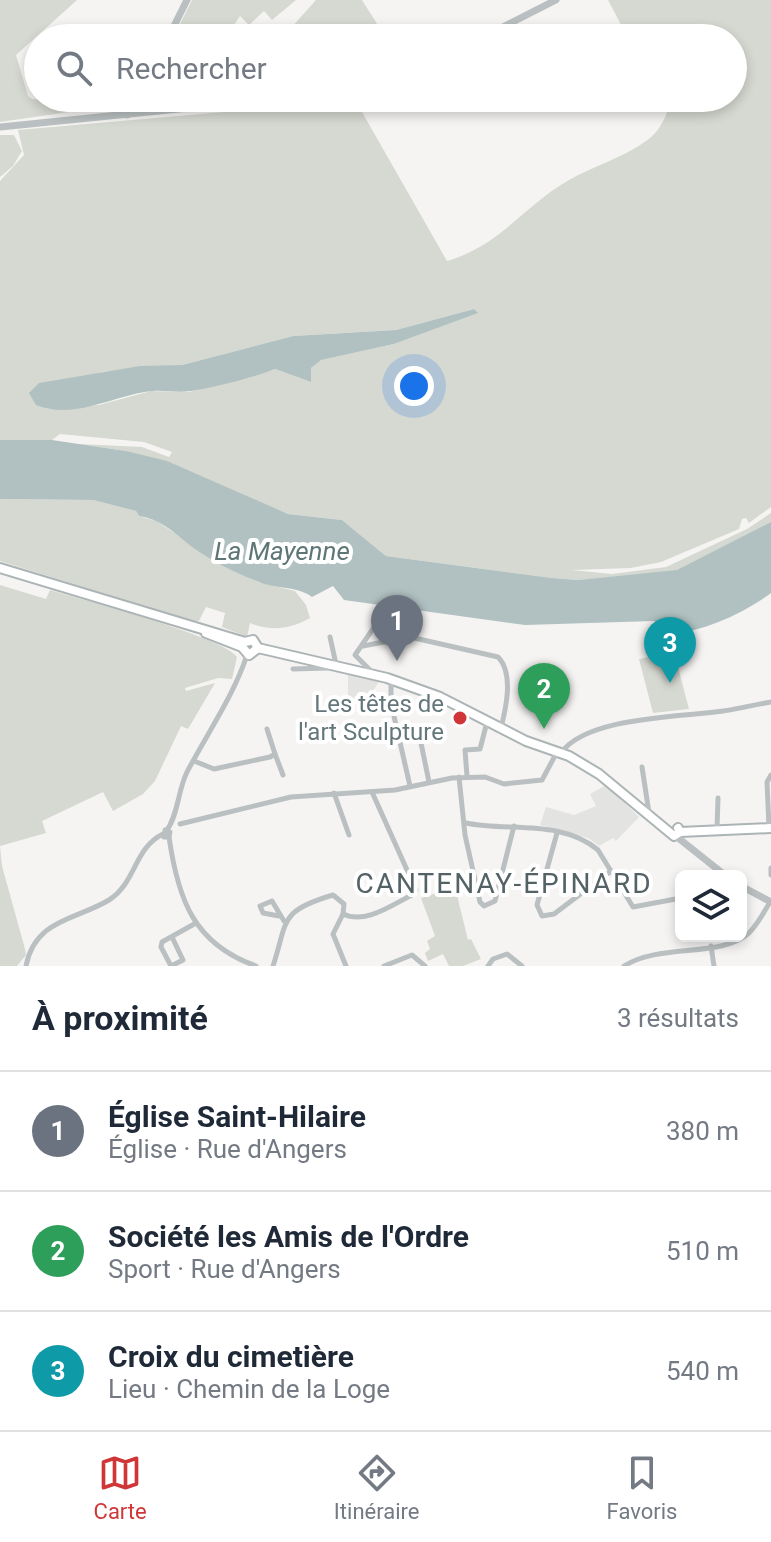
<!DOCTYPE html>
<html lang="fr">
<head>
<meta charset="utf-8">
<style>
  :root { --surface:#fff; --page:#f2f2f3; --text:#1f2937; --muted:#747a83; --line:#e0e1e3; --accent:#d03638 }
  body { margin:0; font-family:Roboto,sans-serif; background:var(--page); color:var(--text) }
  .controls { position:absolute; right:24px; bottom:24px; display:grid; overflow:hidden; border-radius:12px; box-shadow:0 4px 12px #0003 }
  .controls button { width:72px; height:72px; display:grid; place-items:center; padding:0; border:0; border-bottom:2px solid var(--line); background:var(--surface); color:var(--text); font:40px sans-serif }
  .you { position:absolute; left:414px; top:386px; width:28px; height:28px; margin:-20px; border:6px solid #fff; border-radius:50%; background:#1a73e8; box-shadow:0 0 0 12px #1a73e833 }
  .badge { display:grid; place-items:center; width:52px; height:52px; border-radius:50%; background:var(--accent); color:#fff; font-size:26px; font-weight:700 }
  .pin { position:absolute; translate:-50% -66px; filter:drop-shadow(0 2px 4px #0008) }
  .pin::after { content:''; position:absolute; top:42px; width:28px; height:24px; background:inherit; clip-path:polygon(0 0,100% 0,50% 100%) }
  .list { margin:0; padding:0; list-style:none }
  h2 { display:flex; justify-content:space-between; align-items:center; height:104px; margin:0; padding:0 32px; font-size:34px }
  h2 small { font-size:26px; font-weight:400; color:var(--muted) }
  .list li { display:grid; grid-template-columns:52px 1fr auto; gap:24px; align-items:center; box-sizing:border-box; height:120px; padding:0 32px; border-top:2px solid var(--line) }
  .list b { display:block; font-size:30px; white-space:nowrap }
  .list p { margin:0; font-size:26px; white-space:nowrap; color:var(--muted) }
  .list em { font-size:26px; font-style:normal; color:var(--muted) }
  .icon { flex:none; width:44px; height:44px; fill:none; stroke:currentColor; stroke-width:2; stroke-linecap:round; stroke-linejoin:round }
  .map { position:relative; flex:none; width:771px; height:966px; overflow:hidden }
  .search { position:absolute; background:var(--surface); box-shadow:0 4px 12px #0003; left:24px; right:24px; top:24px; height:88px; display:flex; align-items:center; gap:20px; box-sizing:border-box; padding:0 28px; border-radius:44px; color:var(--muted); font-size:30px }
  .sheet { height:464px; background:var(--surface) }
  nav { display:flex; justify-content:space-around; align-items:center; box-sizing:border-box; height:112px; border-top:2px solid var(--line); background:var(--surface); font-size:22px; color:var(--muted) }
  nav a { display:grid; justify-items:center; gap:4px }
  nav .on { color:var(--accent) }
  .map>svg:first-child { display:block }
  .built { fill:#e3e4e2 }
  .green { fill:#d6d9d1; fill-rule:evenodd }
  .water { fill:#b1c1c1 }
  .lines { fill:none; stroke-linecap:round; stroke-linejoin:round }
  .secondary-casing { stroke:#acb4b6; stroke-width:12 }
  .minor { stroke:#bac0c1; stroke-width:5 }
  .tertiary { stroke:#bac0c1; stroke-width:7 }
  .secondary { stroke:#fff; stroke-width:8 }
  .poi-dot { fill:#d03638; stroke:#fff; stroke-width:3 }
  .labels { text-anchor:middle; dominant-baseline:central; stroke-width:8; stroke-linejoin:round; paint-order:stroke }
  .poi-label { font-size:24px; fill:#63767a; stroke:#fff; text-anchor:end }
  .water-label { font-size:26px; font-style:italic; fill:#5e7676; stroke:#fff }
  .quarter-label { font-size:28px; letter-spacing:2px; fill:#546266; stroke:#fff }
</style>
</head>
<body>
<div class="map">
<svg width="771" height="966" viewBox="0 0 771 966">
  <rect width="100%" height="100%" fill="#f5f4f2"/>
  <g class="built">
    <path d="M 348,671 L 380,680 L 373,691 L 375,698 L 348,703 Z"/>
    <path d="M 606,785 L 639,817 L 616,841 L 613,838 L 599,846 L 588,838 L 540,825 L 546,807 L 574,815 L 596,806 L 590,794 Z"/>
  </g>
  <g class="green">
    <path d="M 0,0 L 77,0 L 16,55 L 28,96 L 32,99 L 63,102 L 69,112 L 0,122 Z"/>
    <path d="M 192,0 L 296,0 L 272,20 L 264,11 L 249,25 L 240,16 L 228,34 L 218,27 L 211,38 L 173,38 Z"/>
    <path d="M 316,0 L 362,0 L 386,38 L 282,38 Z"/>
    <path d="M 608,0 L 771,0 L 771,507 L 749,523 L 746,518 L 742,519 L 739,529 L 661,562 L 631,568 L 572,570 L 612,574 L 666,567 L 747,529 L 771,513 L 771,522 L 677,571 L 578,580 L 552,578 L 386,556 L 342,520 L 288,514 L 126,451 L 79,444 L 142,447 L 169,457 L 172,452 L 144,442 L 60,434 L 52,440 L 0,440 L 0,181 L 24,155 L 18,130 L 247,110 L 314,98 L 354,98 L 447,261 C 501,245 522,207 569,180 C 593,166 623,158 646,141 C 656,134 663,124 667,112 L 660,98 L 733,98 L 733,38 L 628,38 ZM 474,309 L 477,313 L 394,344 L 320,360 L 311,368 L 311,382 L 275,369 L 189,392 L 151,391 L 99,405 L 46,409 L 102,372 L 182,365 L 293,336 L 396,330 Z"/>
    <path d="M 0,135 L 14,135 L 22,151 L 13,166 L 0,177 Z"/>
    <path d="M 0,499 L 93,500 L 136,511 L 139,516 L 156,521 L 227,567 L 258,582 L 295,591 L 306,605 L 310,618 C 290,629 272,632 250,623 L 247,637 L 222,627 L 225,613 L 206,607 L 199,621 L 192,621 L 0,561 Z"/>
    <path d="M 0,585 L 46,599 L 50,590 C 80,599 226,638 237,657 L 232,679 L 218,678 L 185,688 L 186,691 L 215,683 L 188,729 L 181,726 L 155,781 L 143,794 L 113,811 L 103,792 L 42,821 L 46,833 L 0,846 L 2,866 L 25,949 L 26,955 L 17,966 L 0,966 Z"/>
    <path d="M 674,652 L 689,709 L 653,713 L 639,659 Z"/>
    <path d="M 455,887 L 468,940 L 471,939 L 481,959 L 463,966 L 449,966 L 443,954 L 428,961 L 425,953 L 430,949 L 427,941 L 435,936 L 421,898 Z"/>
  </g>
  <g class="water">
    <path d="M 474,309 L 478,313 L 394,344 L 321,360 L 311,368 L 311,382 L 275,369 C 248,379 220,386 191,391 C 178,393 165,390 153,391 C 116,394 74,421 36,405 L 29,393 L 39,383 L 140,366 L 182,365 L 293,336 L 396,330 Z"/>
    <path d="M 0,440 L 52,440 L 126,451 L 167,461 L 288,514 L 342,520 L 386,556 L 552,578 L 578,580 L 677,570 L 771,522 L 771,593 C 742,614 705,631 669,634 L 654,621 L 525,625 L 344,600 L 333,586 L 312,597 C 298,586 275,589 259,582 C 235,573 207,559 187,543 C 173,531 159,519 139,516 L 136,511 L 93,500 L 0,499 Z"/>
  </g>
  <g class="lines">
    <g class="secondary-casing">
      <g id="secondary">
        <path d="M 0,568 L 245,642 L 253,640 L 258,648"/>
        <path d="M 206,633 L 242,647 L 249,655 L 258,648"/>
        <path d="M 258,648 L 387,678 L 440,697 L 526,741 L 569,756 L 599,774 L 674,836 L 680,832"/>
        <path d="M 678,828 L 680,832 L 771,828"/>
      </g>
    </g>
    <g class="minor">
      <path d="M 330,637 L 336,664"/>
      <path d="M 363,646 L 410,637 L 498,657 C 514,673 506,708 501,728"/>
      <path d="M 293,669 L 328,668 L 328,664"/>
      <path d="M 373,673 L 355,655 L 379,620 L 388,620"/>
      <path d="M 391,680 L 391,703 L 410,786"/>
      <path d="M 421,743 L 429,782"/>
      <path d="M 561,753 C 585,718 675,717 715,712 C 734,710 752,705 771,702"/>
      <path d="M 275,754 L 283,775"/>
      <path d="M 194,761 L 214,769 L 270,757 L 275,754 L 267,729"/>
      <path d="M 642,767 L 649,813"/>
      <path d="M 467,776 L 465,750 L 480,749 L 487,722"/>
      <path d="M 459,777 L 465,835 L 480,902 L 484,906 L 495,901 L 514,826"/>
      <path d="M 334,793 L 349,835"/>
      <path d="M 466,823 C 509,832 561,819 598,850 L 633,907 L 681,898"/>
      <path d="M 180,824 L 291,797 L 395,790 L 452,778 L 485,777 L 504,784 L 542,780 L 557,752"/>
      <path d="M 769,827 L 767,782 L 771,775"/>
      <path d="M 717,829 L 718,798"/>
      <path d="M 165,830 L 170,832 L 169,837 L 164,837 Z"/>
      <path d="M 167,830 C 178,815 178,790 187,772 C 208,732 233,697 247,655"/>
      <path d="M 557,833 L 537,905 L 542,916 L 554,914 L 611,871"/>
      <path d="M 169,837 C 178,900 194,944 256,966"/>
      <path d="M 771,868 L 771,875"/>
      <path d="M 343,914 C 366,925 393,904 414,894 L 416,890 L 372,792"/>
      <path d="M 279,916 L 263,913 L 260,906 L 272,901 L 284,921"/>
      <path d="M 711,946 L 714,966"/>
      <path d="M 26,966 C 35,919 76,920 109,900 C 136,883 134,848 163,834"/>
      <path d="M 171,966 L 161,947 L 162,942 L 196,923"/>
      <path d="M 171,966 L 183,960 L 172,937"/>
      <path d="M 273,966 C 288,920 279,911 333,895 L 344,904 L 343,914 L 333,934 L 346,966"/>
      <path d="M 384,966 L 412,955 L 425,966"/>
      <path d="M 488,966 L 493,959 L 507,954 L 522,966"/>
      <path d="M 624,966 C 660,943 722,958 749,933 C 758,924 764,912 770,902"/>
    </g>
    <g class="tertiary">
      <path d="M 168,38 L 187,0"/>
      <path d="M 481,38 L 556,0"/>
      <path d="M 127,115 L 127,98"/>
      <path d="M 0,127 L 287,98"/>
      <path d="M 677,837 L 726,876"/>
      <path d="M 741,886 L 771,902"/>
    </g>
    <use href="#secondary" class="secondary"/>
  </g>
  <circle class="poi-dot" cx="460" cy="718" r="8"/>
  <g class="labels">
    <g class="poi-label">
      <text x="444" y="704">Les têtes de<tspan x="444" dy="28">l'art Sculpture</tspan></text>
    </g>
    <g class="water-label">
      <text x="282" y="551">La Mayenne</text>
    </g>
    <g class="quarter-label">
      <text x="504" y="883">CANTENAY-ÉPINARD</text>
    </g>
  </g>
</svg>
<div class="controls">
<button><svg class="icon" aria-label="layers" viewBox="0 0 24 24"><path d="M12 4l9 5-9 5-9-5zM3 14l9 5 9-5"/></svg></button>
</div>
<div class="you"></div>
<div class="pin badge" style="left:397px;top:661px;background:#6b7280">1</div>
<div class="pin badge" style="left:544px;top:729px;background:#2e9e5b">2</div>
<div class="pin badge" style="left:670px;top:683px;background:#0f9aa8">3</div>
<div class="search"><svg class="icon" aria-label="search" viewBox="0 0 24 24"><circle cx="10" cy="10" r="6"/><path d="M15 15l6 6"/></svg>Rechercher</div>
</div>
<section class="sheet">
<h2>À proximité<small>3 résultats</small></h2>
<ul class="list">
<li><span class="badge" style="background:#6b7280">1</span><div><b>Église Saint-Hilaire</b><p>Église · Rue d'Angers</p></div><em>380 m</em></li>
<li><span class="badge" style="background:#2e9e5b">2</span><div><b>Société les Amis de l'Ordre</b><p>Sport · Rue d'Angers</p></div><em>510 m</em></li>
<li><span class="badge" style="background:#0f9aa8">3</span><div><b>Croix du cimetière</b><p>Lieu · Chemin de la Loge</p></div><em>540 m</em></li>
</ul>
</section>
<nav>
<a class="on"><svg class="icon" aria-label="map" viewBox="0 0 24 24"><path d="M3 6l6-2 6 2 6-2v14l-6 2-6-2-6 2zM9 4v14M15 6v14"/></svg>Carte</a>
<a><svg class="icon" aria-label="directions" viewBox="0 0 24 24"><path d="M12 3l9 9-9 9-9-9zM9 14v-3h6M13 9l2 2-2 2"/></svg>Itinéraire</a>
<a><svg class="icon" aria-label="saved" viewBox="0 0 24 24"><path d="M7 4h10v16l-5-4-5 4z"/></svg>Favoris</a>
</nav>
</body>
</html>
